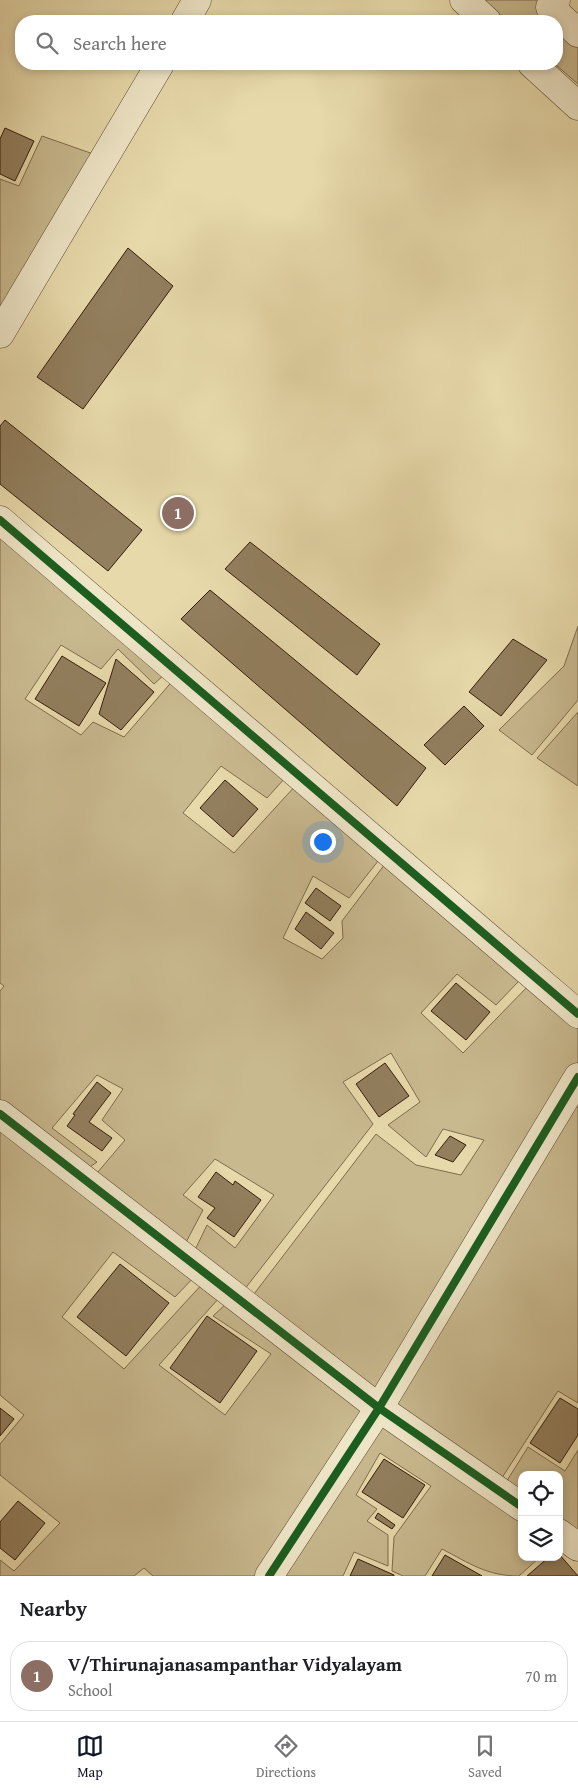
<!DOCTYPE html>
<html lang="en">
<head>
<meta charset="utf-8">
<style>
  :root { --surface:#fff; --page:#f6f6f6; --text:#202124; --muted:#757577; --line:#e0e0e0; --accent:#111827 }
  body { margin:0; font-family:"Gentium Book Plus",serif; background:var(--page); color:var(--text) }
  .controls { position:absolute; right:15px; bottom:15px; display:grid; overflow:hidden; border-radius:10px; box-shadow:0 2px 8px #0003 }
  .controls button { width:45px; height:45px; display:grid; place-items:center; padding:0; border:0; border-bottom:1px solid var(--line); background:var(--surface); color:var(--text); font:25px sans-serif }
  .you { position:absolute; left:322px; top:841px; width:18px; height:18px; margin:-12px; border:4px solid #fff; border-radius:50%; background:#1a73e8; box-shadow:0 0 0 8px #1a73e833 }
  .badge { display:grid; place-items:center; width:32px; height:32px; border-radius:50%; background:var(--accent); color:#fff; font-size:16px; font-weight:700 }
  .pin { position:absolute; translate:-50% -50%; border:2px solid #fff; box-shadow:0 1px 5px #0006 }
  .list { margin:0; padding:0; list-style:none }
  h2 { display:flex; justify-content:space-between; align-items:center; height:65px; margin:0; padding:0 20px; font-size:21px }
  h2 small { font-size:16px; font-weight:400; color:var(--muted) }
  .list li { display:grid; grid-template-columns:32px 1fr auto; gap:15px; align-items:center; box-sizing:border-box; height:70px; margin:0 10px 10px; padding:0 10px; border:1px solid var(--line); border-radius:20px }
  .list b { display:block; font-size:19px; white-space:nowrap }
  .list p { margin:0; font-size:16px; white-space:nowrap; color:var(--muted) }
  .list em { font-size:16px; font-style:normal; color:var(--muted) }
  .icon { flex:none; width:28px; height:28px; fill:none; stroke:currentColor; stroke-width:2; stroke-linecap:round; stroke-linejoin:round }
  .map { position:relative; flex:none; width:578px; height:1576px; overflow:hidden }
  .search { position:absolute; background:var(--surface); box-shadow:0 2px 8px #0003; left:15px; right:15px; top:15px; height:55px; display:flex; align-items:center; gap:12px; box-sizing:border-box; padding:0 18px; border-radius:20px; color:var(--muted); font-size:19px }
  .sheet { height:145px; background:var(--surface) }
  nav { display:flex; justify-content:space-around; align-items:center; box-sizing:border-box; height:70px; border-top:1px solid var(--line); background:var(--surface); font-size:14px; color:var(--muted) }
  nav a { display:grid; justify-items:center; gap:2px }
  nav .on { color:var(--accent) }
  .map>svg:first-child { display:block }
  .green { fill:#c9b98f; stroke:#806b4e }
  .building { fill:#927f5e; stroke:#361d0c }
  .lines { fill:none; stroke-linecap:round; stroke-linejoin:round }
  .minor-casing { stroke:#624c34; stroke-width:29 }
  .minor { stroke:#efe6c8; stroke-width:28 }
  .cycleway-casing { stroke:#efe6c8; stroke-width:11 }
  .cycleway { stroke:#1b5e20; stroke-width:8 }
</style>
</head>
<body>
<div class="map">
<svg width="578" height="1576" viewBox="0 0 578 1576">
  <rect width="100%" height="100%" fill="#e7d9aa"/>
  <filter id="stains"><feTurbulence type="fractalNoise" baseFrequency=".004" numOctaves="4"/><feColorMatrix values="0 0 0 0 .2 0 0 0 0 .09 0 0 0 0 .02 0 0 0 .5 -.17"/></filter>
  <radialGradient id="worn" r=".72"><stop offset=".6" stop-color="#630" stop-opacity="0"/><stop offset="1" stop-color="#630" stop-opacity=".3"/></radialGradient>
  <g class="green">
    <path d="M 484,0 L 551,0 L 578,41 L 578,84 L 555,64 L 557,64 L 557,21 L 507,21 Z"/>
    <path d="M 42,136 L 99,156 L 0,316 L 0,179 L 19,186 Z"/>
    <path d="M 0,530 L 165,674 L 154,684 L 118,649 L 101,669 L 61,645 L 25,699 L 81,735 L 93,722 L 124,737 L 175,678 L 285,778 L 267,798 L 221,766 L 183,813 L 234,853 L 297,784 L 382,856 L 349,898 L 313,876 L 283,938 L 322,959 L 343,938 L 342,921 L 385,864 L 519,981 L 496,1005 L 457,974 L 421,1013 L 463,1053 L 531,983 L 578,1024 L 578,1067 L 375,1393 L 254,1294 L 376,1134 L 416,1165 L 461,1175 L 484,1140 L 443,1129 L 426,1157 L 388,1125 L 420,1102 L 391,1053 L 343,1082 L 373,1124 L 244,1290 L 194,1252 L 207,1225 L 235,1248 L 274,1195 L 215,1159 L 183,1195 L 203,1210 L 183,1248 L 92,1179 L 125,1140 L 102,1120 L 123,1089 L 97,1075 L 52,1128 L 97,1162 L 83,1172 L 0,1106 L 0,991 L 4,986 L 0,983 Z"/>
    <path d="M 578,626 L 578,700 L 532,755 L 499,730 L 564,666 Z"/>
    <path d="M 578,712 L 578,786 L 537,758 Z"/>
    <path d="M 578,1087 L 578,1403 L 558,1391 L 498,1484 L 386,1406 Z"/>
    <path d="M 0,1131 L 198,1273 L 175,1297 L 113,1252 L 62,1317 L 124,1369 L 205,1281 L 219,1298 L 159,1365 L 225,1415 L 271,1354 L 213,1316 L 228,1302 L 364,1409 L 257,1576 L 153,1576 L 144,1568 L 134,1576 L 0,1576 L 0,1560 L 14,1571 L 60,1523 L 0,1475 L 0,1444 L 24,1415 L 0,1395 Z"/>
    <path d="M 382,1416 L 522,1513 L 522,1557 L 540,1557 L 519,1576 C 487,1576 469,1563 442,1549 L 425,1576 L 403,1576 L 392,1571 L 394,1537 L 431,1486 L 380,1453 L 356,1495 L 377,1509 L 367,1521 L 388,1535 L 388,1566 L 354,1552 L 343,1576 L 276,1576 Z"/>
    <path d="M 528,1447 L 565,1471 L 578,1450 L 578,1539 L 559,1526 L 559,1475 L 522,1475 L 522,1500 L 503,1487 Z"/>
  </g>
  <g class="building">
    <path d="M 5,128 L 34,141 L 15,181 L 0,174 L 0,139 Z"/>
    <path d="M 128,248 L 173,286 L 83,409 L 37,377 Z"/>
    <path d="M 5,420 L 142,530 L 108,571 L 0,484 L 0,426 Z"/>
    <path d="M 250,542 L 380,644 L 357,675 L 225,569 Z"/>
    <path d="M 210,590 L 426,768 L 397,806 L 181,619 Z"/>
    <path d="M 513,639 L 547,660 L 501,716 L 469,692 Z"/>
    <path d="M 62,656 L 106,683 L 79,726 L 35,699 Z"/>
    <path d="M 116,659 L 154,692 L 121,730 L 99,714 Z"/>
    <path d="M 464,706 L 484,726 L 445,765 L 424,745 Z"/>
    <path d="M 225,780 L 258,809 L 233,837 L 200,808 Z"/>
    <path d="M 316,888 L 341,906 L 330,921 L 305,903 Z"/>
    <path d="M 306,912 L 334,933 L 321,949 L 295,929 Z"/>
    <path d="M 456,983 L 490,1012 L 466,1040 L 431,1011 Z"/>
    <path d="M 385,1063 L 409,1096 L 379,1117 L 356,1084 Z"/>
    <path d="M 97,1082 L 111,1093 L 89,1122 L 112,1138 L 102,1151 L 67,1126 L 75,1115 L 73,1114 Z"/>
    <path d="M 450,1136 L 466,1145 L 453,1162 L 435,1155 Z"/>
    <path d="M 216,1172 L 233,1185 L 235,1181 L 261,1200 L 234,1237 L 207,1218 L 215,1208 L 198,1197 Z"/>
    <path d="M 120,1264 L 169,1303 L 126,1356 L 77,1317 Z"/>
    <path d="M 207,1316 L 257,1351 L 220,1403 L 170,1368 Z"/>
    <path d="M 560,1398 L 578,1409 L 578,1435 L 560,1463 L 530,1443 Z"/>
    <path d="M 0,1408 L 14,1419 L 0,1436 Z"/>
    <path d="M 384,1459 L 425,1485 L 403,1518 L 362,1492 Z"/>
    <path d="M 18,1501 L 45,1523 L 15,1560 L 0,1548 L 0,1522 Z"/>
    <path d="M 378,1513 L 395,1525 L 392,1529 L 375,1518 Z"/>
    <path d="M 559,1554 L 578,1576 L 527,1576 L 549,1557 L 559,1557 Z"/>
    <path d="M 445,1555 L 482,1576 L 432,1576 Z"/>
    <path d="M 358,1559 L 394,1575 L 394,1576 L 350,1576 Z"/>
  </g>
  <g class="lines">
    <g class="minor-casing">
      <g id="minor">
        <path d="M 464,0 L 487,21"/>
        <path d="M 556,0 L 550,7 L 578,33"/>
        <path d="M 185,21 L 197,0"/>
        <path d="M 532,64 L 578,106"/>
        <path d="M 0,334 L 160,64"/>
        <path d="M 0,520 L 578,1014"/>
        <path d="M 0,1114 L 379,1408 L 522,1507"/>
        <path d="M 559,1533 L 578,1547"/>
        <path d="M 269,1576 L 379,1408 L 578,1077"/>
      </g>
    </g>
    <use href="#minor" class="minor"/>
    <g class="cycleway-casing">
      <g id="cycleway">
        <path d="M 0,520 L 578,1014"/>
        <path d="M 0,1114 L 379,1408 L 522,1507"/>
        <path d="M 269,1576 L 379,1408 L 578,1077"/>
      </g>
    </g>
    <use href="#cycleway" class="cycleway"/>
  </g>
  <rect width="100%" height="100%" filter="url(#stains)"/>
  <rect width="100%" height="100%" fill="url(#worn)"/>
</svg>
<div class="controls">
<button><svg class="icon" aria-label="locate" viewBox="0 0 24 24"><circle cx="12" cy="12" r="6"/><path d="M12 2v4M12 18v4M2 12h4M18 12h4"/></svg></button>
<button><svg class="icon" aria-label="layers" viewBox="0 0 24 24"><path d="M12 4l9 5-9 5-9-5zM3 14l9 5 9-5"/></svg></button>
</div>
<div class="you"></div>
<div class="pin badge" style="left:178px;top:513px;background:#8d6e63">1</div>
<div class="search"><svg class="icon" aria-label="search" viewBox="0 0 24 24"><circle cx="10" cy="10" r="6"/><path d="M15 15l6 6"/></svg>Search here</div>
</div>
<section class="sheet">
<h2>Nearby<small></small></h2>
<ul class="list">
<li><span class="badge" style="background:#8d6e63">1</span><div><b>V/Thirunajanasampanthar Vidyalayam</b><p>School</p></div><em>70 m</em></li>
</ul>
</section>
<nav>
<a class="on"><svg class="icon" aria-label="map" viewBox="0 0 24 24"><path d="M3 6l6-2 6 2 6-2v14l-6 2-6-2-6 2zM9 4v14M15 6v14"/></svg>Map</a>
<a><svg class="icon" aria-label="directions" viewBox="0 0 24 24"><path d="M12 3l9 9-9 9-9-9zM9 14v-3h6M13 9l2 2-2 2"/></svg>Directions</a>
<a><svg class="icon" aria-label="saved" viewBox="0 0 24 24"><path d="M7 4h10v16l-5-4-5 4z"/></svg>Saved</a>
</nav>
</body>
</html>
